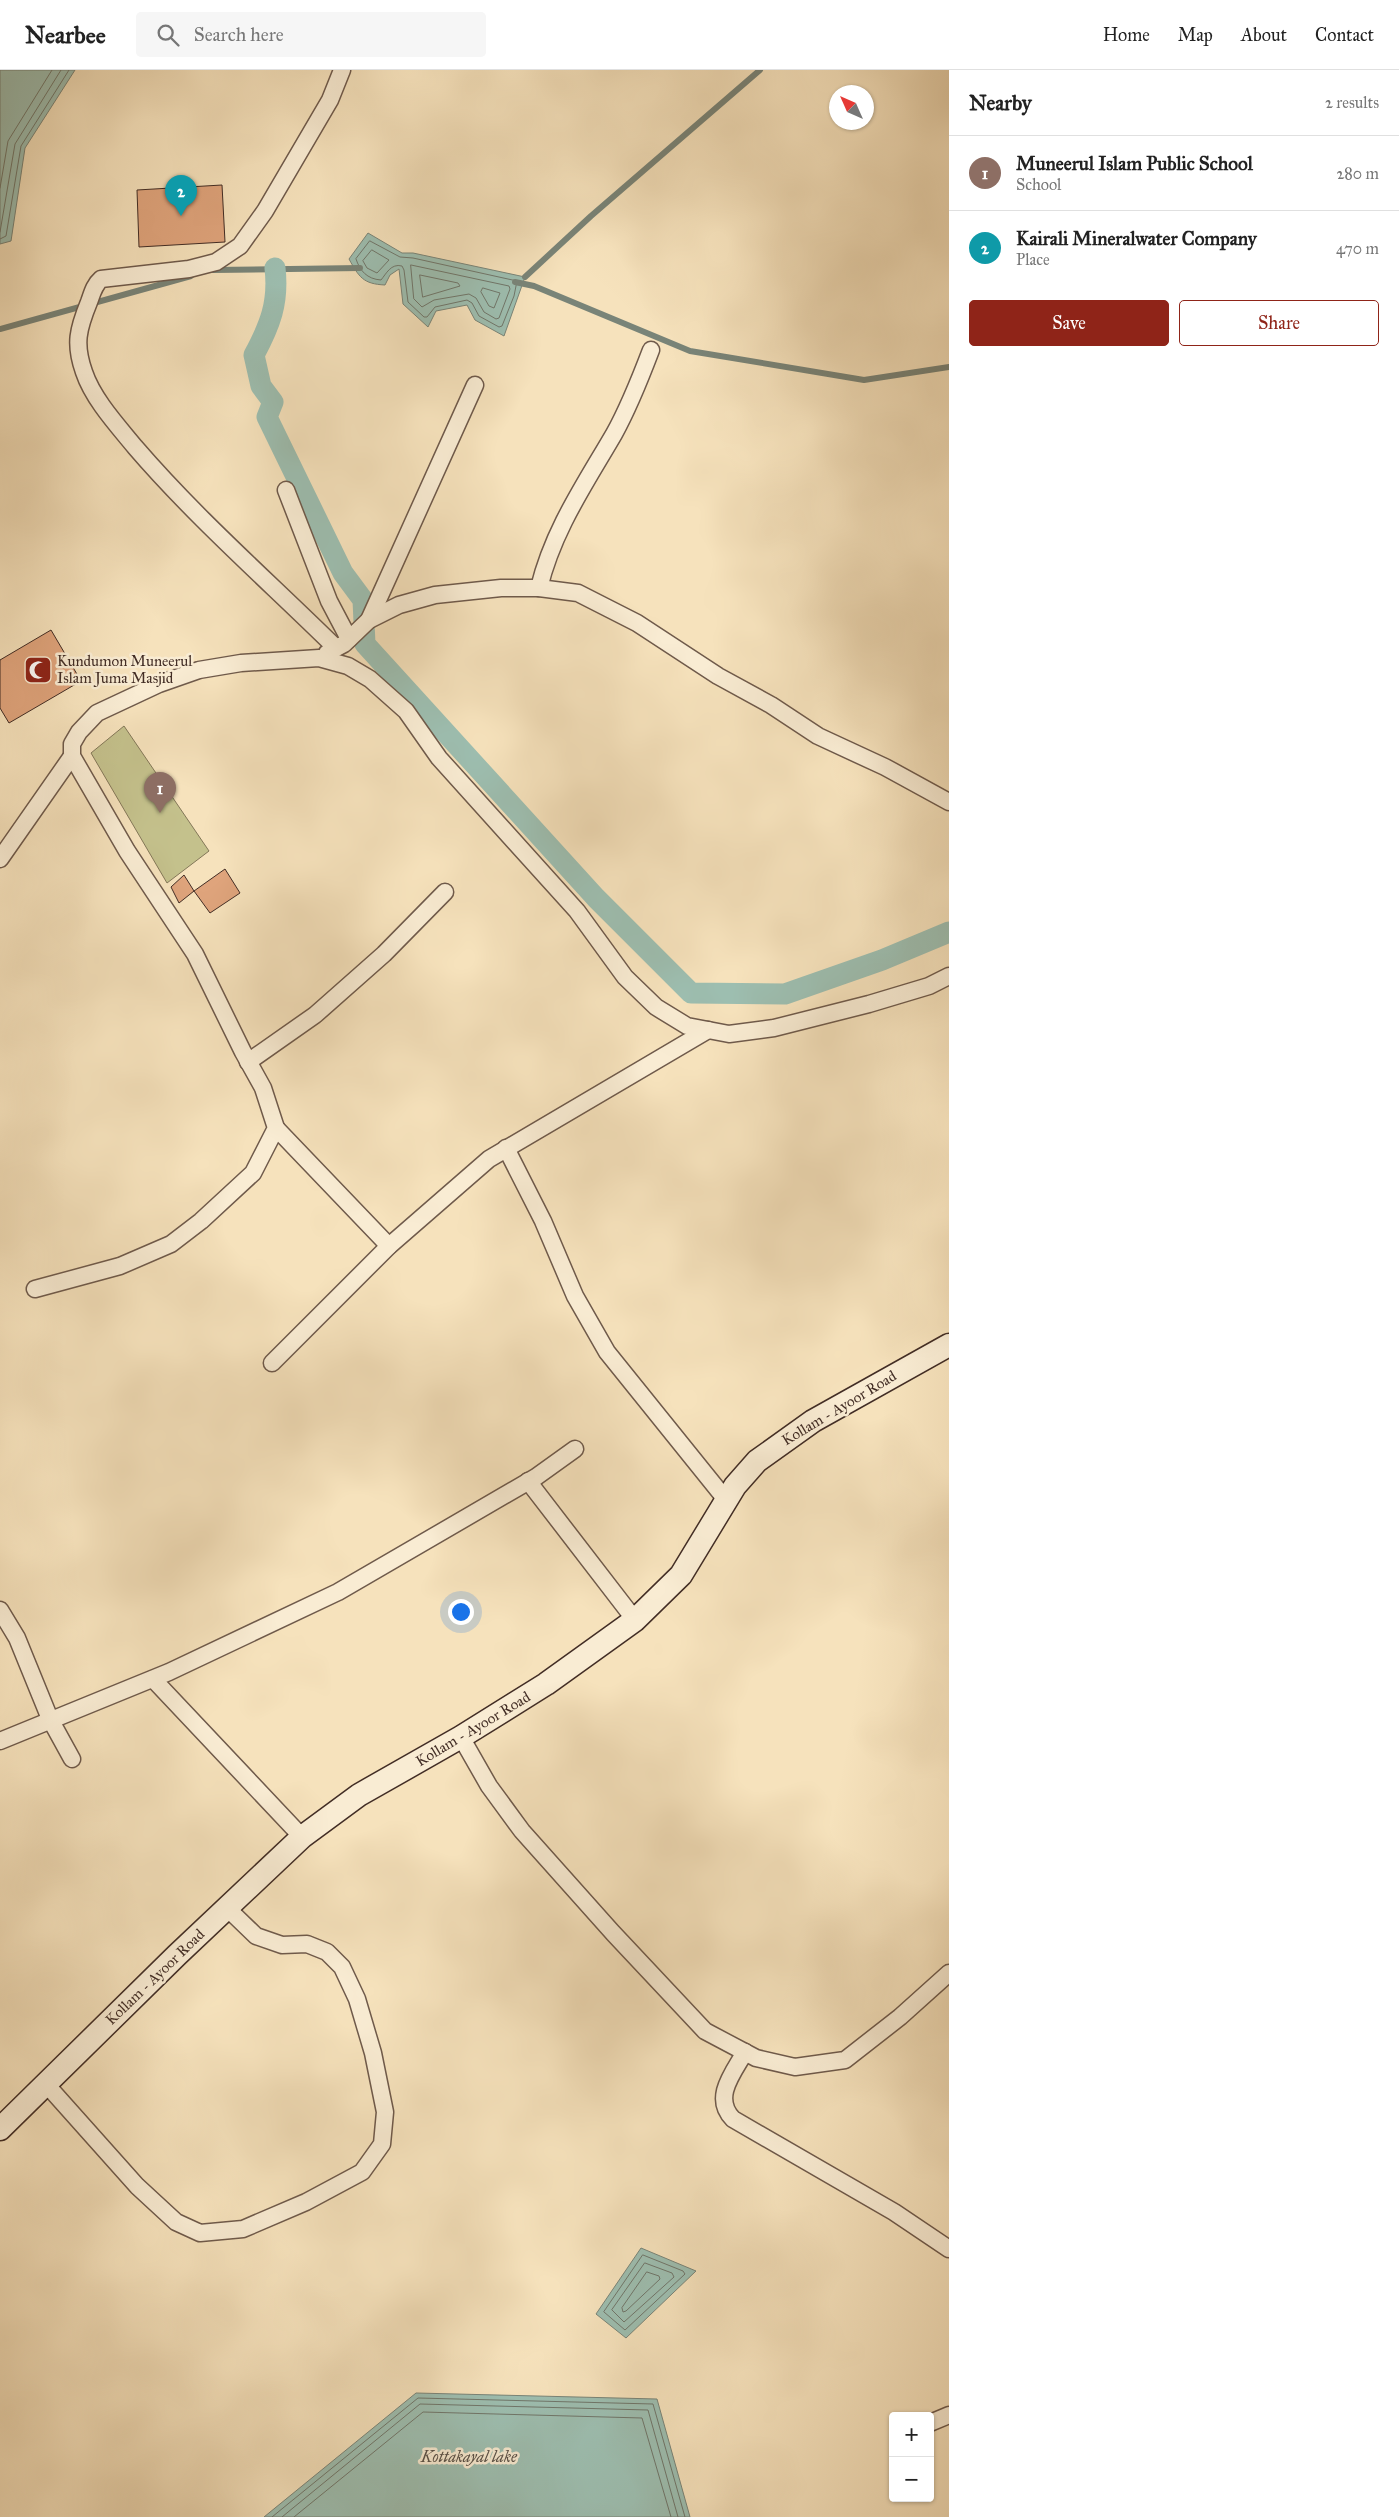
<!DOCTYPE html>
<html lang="en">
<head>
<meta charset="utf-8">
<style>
  :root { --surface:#fff; --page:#f6f6f6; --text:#222; --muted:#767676; --line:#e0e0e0; --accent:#8f2418 }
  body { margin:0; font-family:"IM FELL Great Primer",serif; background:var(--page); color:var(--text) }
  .controls { position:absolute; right:15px; bottom:15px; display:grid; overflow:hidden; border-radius:5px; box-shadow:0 1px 4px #0004 }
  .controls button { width:45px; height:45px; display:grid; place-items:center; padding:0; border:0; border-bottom:1px solid var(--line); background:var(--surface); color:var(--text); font:25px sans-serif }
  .compass { position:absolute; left:829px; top:15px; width:45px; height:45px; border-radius:50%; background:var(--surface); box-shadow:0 1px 4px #0004; rotate:315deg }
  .you { position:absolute; left:460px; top:1541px; width:18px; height:18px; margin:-12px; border:4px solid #fff; border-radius:50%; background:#1a73e8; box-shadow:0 0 0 8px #1a73e833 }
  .badge { display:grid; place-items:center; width:32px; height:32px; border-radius:50%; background:var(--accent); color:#fff; font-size:16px; font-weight:700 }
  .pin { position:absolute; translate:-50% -41px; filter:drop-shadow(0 1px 2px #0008) }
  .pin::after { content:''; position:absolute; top:26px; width:18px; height:15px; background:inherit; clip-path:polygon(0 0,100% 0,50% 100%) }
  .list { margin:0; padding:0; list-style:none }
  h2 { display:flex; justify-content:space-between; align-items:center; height:65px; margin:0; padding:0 20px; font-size:21px }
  h2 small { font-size:16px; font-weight:400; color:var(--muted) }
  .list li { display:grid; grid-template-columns:32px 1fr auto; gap:15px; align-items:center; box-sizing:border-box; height:75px; padding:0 20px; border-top:1px solid var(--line) }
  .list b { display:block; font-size:19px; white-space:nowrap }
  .list p { margin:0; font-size:16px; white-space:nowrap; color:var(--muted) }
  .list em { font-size:16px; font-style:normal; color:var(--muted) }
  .actions { display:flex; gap:10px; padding:15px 20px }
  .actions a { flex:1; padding:11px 0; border:1px solid var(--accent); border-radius:5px; text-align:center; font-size:18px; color:var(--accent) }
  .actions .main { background:var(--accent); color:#fff }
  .icon { flex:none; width:28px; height:28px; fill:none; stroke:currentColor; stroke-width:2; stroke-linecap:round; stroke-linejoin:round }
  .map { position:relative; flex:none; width:949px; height:2447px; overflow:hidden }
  header { display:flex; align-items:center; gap:30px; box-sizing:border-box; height:70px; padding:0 25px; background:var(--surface); border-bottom:1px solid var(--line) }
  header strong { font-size:24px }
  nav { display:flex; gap:28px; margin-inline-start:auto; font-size:18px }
  .search { width:350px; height:45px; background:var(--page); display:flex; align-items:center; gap:12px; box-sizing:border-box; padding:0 18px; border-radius:5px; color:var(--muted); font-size:19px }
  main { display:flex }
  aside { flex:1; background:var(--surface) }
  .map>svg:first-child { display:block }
  .green { fill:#c4c18c; stroke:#837758 }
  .water { fill:#9dbeb0; stroke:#798478 }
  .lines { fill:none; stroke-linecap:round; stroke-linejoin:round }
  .shore { stroke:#70766a; stroke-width:1 }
  .stream { stroke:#798478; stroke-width:6 }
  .canal { stroke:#9dbeb0; stroke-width:21 }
  .building { fill:#dfa47c; stroke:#422d25 }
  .minor-casing { stroke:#6f5a4b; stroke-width:19 }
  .secondary-casing { stroke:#422d25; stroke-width:25 }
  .minor { stroke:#f9ecd3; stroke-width:16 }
  .secondary { stroke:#f9ecd3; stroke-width:22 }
  .labels { text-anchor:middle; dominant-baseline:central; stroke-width:5; stroke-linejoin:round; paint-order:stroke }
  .poi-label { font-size:15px; fill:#422d25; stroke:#f9ecd3; text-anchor:start }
  .street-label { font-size:15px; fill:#422d25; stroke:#f9ecd3 }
  .water-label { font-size:16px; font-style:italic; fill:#595148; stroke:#f9ecd3 }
</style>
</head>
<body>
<header>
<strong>Nearbee</strong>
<div class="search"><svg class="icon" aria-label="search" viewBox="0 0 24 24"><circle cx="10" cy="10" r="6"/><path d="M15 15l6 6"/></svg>Search here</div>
<nav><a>Home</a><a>Map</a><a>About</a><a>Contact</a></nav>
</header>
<main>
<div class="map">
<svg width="949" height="2447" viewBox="0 0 949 2447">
  <rect width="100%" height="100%" fill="#f6e2bc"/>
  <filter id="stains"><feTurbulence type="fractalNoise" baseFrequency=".004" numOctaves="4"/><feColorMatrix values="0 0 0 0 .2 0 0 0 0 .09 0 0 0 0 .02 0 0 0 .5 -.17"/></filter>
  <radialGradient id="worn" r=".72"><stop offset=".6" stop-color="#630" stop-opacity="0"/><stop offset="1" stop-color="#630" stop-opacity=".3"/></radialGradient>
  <path class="green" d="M 124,656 L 209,781 L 167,813 L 91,683 Z"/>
  <g class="water">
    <path d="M 0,0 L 75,0 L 25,78 L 11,171 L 0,174 Z"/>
    <path d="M 368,163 L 402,183 L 413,183 L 525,207 L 504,266 L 475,250 L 467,235 L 436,241 L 428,257 L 403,234 L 399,199 L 390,205 L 385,215 C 363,214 359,207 349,189 Z"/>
    <path d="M 641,2178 L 696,2201 L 626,2268 L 596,2244 Z"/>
    <path d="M 416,2323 L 657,2329 L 690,2447 L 264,2447 Z"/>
  </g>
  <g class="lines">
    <g class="shore">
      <path d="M 0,118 L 8,71 L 52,0"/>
      <path d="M 0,162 L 15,74 L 61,0"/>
      <path d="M 0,169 L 6,166 L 21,76 L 69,0"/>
      <path d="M 370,171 L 400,187 L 413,188 L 517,211 L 514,226 L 502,256 L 499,257 L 479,246 L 472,233 L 467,230 L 435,237 L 427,247 L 424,247 L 408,232 L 404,200 L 402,196 C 391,193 386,204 381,210 C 367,209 360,201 356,189 Z"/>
      <path d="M 372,180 L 389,190 L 377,203 L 367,198 L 363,191 Z"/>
      <path d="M 411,195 L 509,216 L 510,219 L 499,248 L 496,249 L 484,242 L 476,228 L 469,224 L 434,230 L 422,237 L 414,229 Z"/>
      <path d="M 420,205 L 458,213 L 460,216 L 423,227 Z"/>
      <path d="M 483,218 L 500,223 L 494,238 L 489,236 L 481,222 Z"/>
      <path d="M 643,2185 L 683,2201 L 685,2204 L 625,2260 L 604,2242 Z"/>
      <path d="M 645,2193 L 672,2203 L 674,2207 L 624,2252 L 612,2240 Z"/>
      <path d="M 647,2202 L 659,2206 L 660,2209 L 626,2241 L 623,2242 L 622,2238 Z"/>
      <path d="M 272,2447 L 418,2328 L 653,2334 L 685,2447"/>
      <path d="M 282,2447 L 420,2334 L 648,2340 L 678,2447"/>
      <path d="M 294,2447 L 423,2342 L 642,2348 L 671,2447"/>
    </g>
    <g class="stream">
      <path d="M 213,200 L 360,198"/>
      <path d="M 525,207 L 591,146 L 760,0"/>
      <path d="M 515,212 L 534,216 L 690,281 L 864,310 L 949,297"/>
      <path d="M 0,259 L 191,206"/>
    </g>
    <path class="canal" d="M 275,198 C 279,233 270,255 254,285 L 261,316 L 273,332 L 267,347 L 343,503 L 363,530 L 365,574 L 596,828 L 691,923 L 785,924 L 882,890 L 949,862"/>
  </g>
  <g class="building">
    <path d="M 222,115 L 225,172 L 139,177 L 137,120 Z"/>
    <path d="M 51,560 L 81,611 L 9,653 L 0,638 L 0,590 Z"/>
    <path d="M 225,799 L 240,823 L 210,843 L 194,821 Z"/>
    <path d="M 184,805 L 194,821 L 179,833 L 171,817 Z"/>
  </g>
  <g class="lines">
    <g class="minor-casing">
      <g id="minor">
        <path d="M 286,420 L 329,531 L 349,569"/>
        <path d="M 539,518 C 553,460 585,414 614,364 C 629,337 640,309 651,280"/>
        <path d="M 369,550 L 475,315"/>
        <path d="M 336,578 C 268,511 197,449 135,377 C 117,355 93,329 84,302 C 74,274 78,259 89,232 C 92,224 94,215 101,209 L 189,199 L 216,192 L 240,176 L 265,141 L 330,30 L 342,0"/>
        <path d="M 327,583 L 344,574 L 369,550 L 399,535 L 435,525 L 501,518 L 539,518 L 578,523 L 637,553 L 718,606 L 771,635 L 818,666 L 885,697 L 949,732"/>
        <path d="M 0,789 L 72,686"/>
        <path d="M 248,992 L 315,945 L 384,884 L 445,822"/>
        <path d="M 276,1058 L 389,1176"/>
        <path d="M 506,1078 L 543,1151 L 575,1226 L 607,1282 L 727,1431"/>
        <path d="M 35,1219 L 120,1196 L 171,1174 L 201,1151 L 253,1103 L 276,1058 L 263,1018 L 243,982 L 195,884 L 127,781 L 72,686 L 72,674 L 79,662 L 97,643 L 159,614 L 199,600 L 241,593 L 319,588 L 348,596 L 370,609 L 406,641 L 439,688 L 577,841 L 625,907 L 656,937 L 687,956 L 729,964 L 774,958 L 869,934 L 929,916 L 949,906"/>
        <path d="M 272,1293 L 389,1176 L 489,1089 L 708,960"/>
        <path d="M 528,1411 L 635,1550"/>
        <path d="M 0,1540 L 17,1568 L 50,1649 L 72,1689"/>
        <path d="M 153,1609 L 302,1767"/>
        <path d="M 461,1667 L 489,1716 L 522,1761 L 613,1863 L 705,1961 L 756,1988 L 795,1997 L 845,1990 L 900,1947 L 949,1903"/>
        <path d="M 0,1671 L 169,1602 L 338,1522 L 536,1407 L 575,1379"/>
        <path d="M 745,1982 C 733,2003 712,2028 733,2049 L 894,2142 L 949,2179"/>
        <path d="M 46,2014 L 137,2116 L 176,2152 L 200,2163 L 243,2159 L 306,2132 L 362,2102 L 382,2074 L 385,2042 L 373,1983 L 357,1929 L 342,1897 L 327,1882 L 307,1874 L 282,1875 L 256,1866 L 227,1838"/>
        <path d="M 930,2353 L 949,2345"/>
      </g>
    </g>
    <g class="secondary-casing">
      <path id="secondary" d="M 0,2059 L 177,1885 L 302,1767 L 359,1725 L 461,1667 L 546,1614 L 635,1550 L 681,1505 L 735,1416 L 757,1391 L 813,1351 L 949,1275"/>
    </g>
    <use href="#minor" class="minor"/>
    <use href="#secondary" class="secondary"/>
  </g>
  <defs>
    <g id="mosque-square" transform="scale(1.4375)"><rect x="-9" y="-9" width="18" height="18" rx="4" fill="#8f2418" stroke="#f9ecd3"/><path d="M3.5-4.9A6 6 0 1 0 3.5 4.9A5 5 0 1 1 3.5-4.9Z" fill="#fff"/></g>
  </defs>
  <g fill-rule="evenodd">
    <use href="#mosque-square" x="38" y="600"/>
  </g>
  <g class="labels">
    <g class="poi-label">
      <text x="57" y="591">Kundumon Muneerul<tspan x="57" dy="17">Islam Juma Masjid</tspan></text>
    </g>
    <g class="street-label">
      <text transform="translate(839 1338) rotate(-31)">Kollam - Ayoor Road</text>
      <text transform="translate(473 1659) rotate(-31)">Kollam - Ayoor Road</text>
      <text transform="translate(155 1907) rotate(-44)">Kollam - Ayoor Road</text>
    </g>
    <g class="water-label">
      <text x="469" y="2386">Kottakayal lake</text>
    </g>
  </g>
  <rect width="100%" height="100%" filter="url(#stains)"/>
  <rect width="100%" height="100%" fill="url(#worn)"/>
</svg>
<div class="controls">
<button>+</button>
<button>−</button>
</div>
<svg class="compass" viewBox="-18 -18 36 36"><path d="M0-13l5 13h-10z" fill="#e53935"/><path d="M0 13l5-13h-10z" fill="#767676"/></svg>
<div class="you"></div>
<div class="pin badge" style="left:160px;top:743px;background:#8d6e63">1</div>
<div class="pin badge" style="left:181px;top:146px;background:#0f9aa8">2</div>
</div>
<aside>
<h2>Nearby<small>2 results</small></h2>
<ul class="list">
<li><span class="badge" style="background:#8d6e63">1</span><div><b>Muneerul Islam Public School</b><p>School</p></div><em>280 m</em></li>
<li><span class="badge" style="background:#0f9aa8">2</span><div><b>Kairali Mineralwater Company</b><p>Place</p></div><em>470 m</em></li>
</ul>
<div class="actions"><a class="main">Save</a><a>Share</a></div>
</aside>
</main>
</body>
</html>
